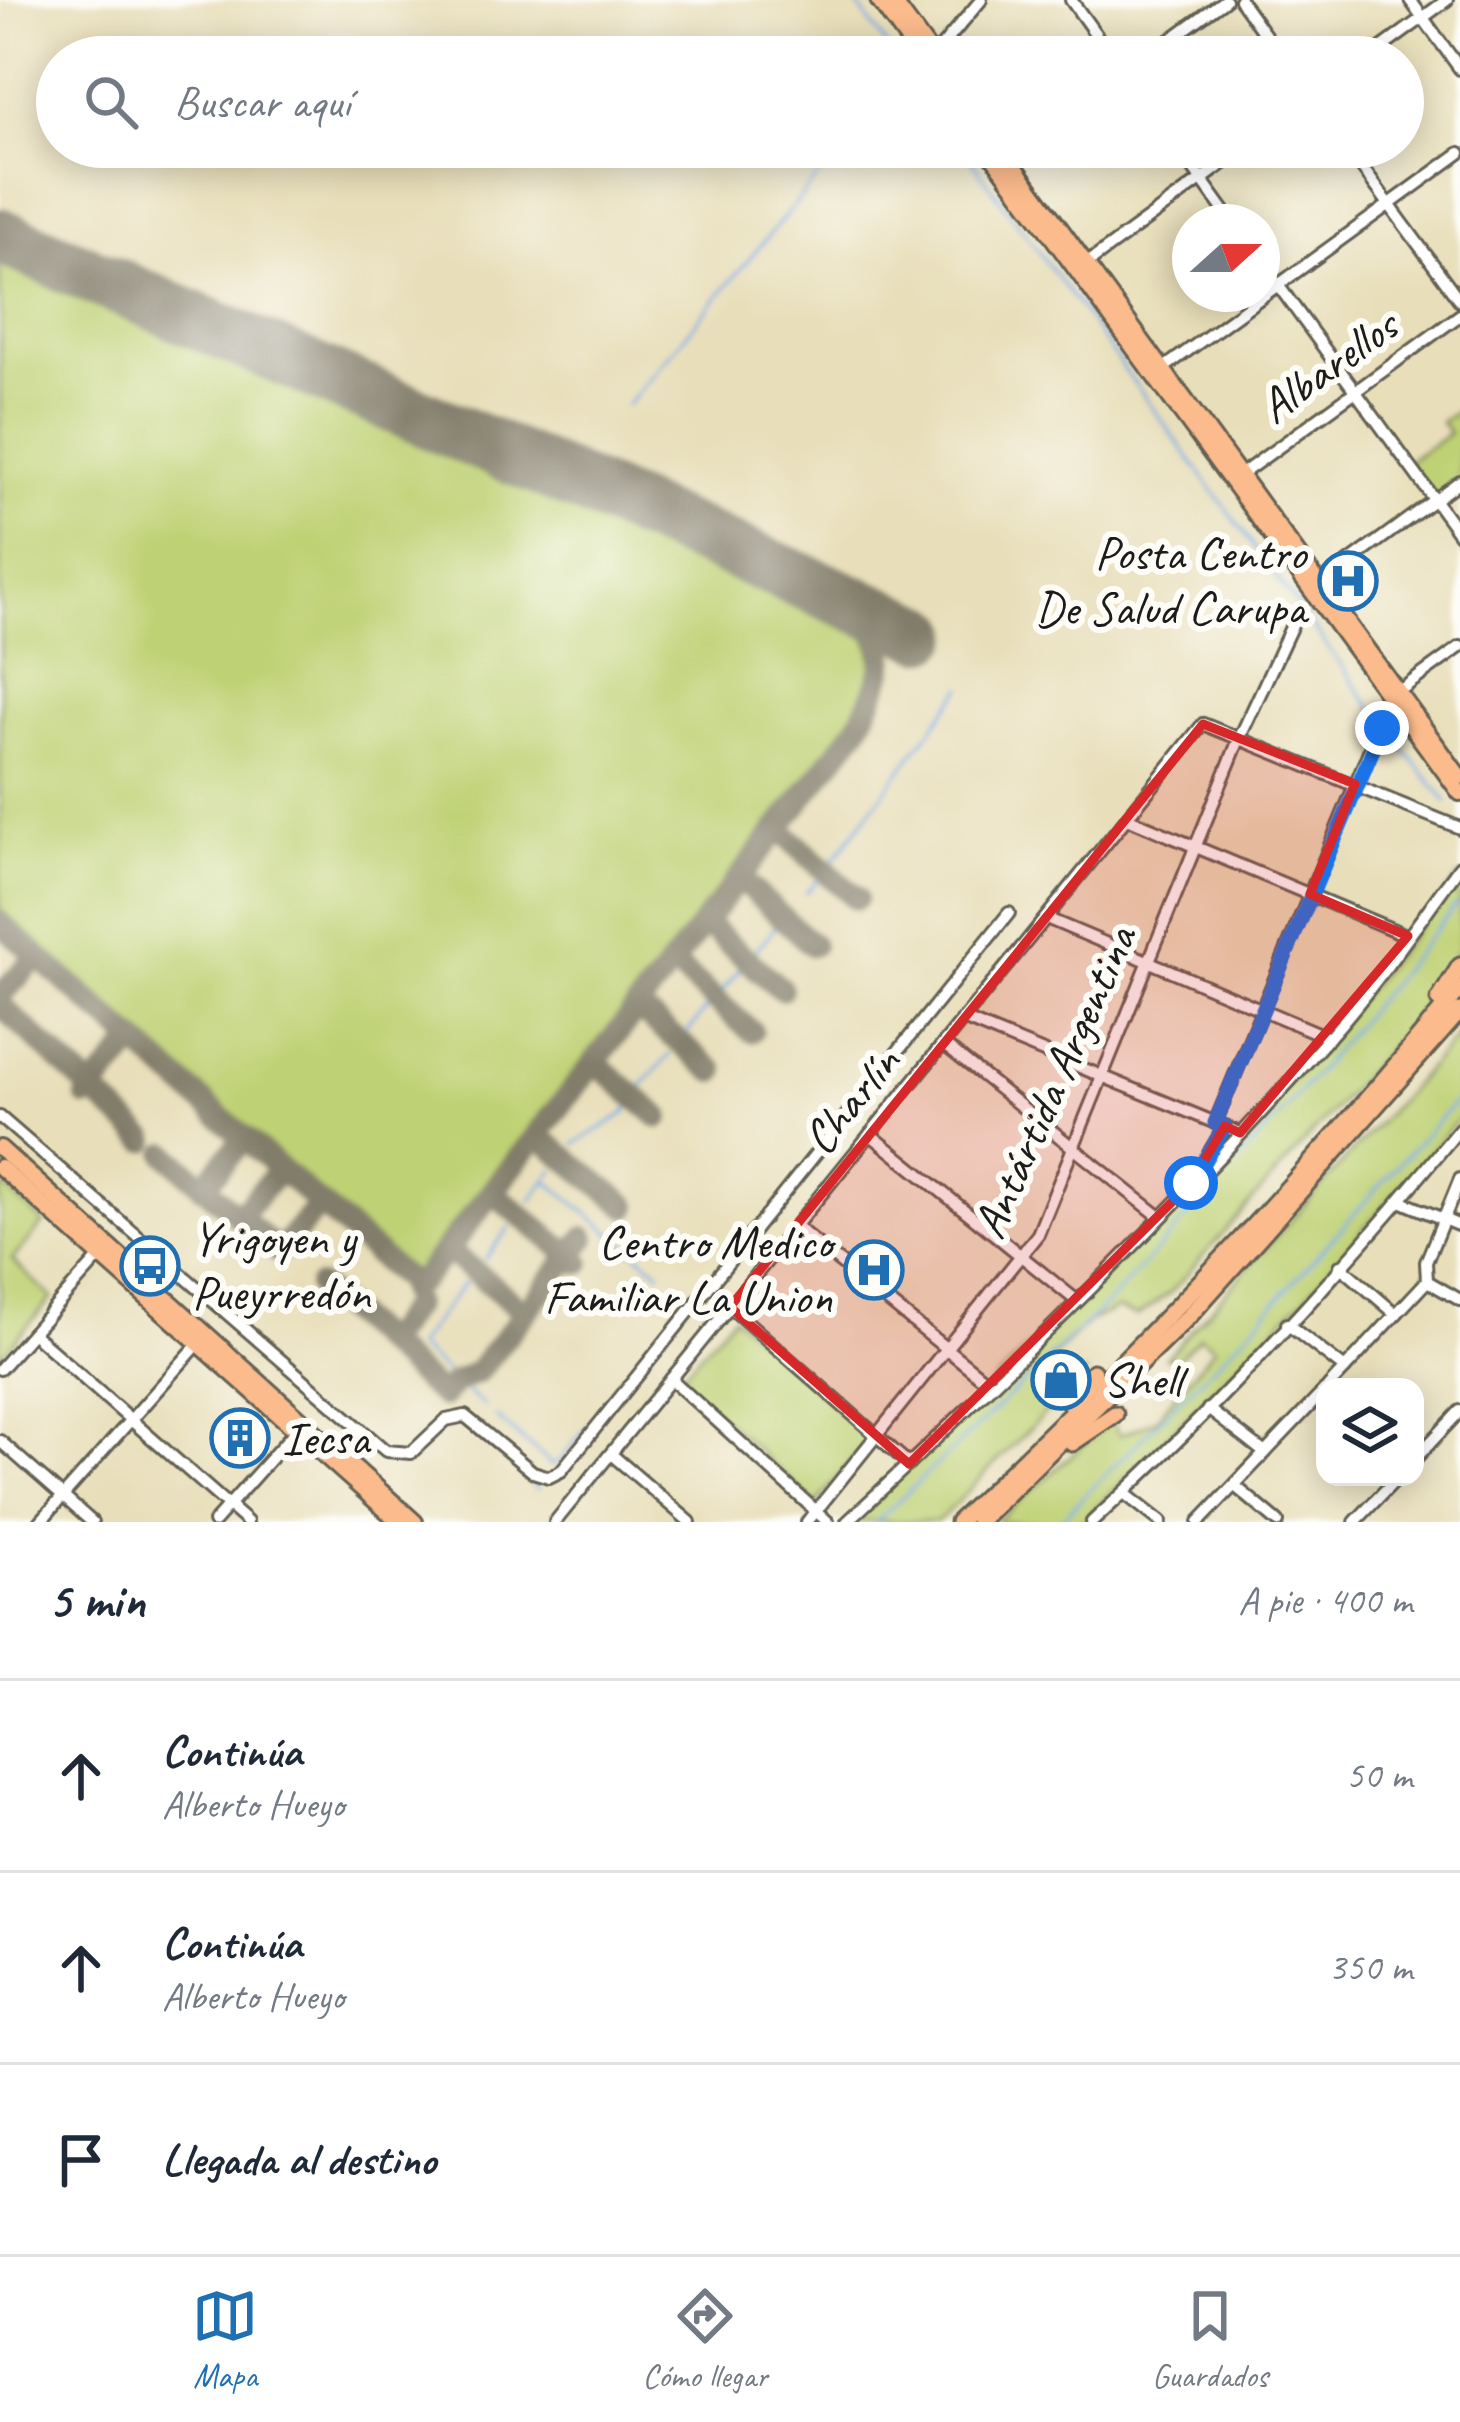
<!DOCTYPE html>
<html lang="es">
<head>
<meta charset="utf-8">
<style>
  :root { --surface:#fff; --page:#f2f2f3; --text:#1f2937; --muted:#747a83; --line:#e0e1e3; --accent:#1f6fb2 }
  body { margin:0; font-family:Caveat,sans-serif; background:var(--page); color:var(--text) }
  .controls { position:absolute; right:36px; bottom:36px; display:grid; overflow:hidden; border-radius:24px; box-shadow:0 6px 30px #0003 }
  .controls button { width:108px; height:108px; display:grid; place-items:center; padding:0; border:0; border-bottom:3px solid var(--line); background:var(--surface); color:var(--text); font:60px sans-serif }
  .compass { position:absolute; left:1172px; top:204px; width:108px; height:108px; border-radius:50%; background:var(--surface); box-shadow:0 6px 30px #0003; rotate:69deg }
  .stop { position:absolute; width:36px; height:36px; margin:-27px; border:9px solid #1a73e8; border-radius:50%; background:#fff }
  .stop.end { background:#1a73e8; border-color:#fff; box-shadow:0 3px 12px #0008 }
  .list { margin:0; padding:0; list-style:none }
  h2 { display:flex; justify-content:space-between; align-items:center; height:156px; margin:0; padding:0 48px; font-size:51px }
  h2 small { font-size:39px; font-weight:400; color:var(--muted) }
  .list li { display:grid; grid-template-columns:78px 1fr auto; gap:36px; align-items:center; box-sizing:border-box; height:192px; padding:0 48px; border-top:3px solid var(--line) }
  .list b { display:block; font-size:45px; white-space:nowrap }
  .list p { margin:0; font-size:39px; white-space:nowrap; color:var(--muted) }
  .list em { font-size:39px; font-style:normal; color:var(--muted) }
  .icon { flex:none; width:66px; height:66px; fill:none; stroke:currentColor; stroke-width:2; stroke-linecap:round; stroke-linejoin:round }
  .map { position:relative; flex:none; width:1460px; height:1522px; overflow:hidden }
  .search { position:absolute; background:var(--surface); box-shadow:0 6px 30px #0003; left:36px; right:36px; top:36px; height:132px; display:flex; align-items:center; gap:30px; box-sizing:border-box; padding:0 42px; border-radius:66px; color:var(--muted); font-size:45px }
  .sheet { height:732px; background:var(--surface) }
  nav { display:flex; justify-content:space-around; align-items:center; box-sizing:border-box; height:168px; border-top:3px solid var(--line); background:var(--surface); font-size:33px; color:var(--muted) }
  nav a { display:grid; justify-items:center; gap:6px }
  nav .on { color:var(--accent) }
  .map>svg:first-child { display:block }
  .green { fill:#bfd175; stroke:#6e7648; stroke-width:3 }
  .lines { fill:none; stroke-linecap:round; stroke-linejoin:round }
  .stream { stroke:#75aae3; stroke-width:3 }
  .taxiway { stroke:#827d6a; stroke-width:24 }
  .runway { stroke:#827d6a; stroke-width:57 }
  .minor-casing { stroke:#636053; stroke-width:16 }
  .major-casing { stroke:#636053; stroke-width:20 }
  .highway-casing { stroke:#636053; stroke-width:21 }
  .minor { stroke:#fff; stroke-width:10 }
  .major { stroke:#fbbb8c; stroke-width:14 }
  .highway { stroke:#fbbb8c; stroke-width:15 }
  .route { stroke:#1a73e8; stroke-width:15 }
  .marked { fill:#d62828; fill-opacity:0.2; stroke:#d62828; stroke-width:9; stroke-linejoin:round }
  .labels { text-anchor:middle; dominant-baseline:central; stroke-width:12; stroke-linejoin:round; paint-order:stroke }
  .street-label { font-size:48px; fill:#1c1c1c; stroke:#fdfcf7 }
  .poi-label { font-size:48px; fill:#1c1c1c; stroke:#fdfcf7; text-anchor:start }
</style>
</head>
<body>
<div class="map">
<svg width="1460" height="1522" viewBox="0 0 1460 1522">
  <rect width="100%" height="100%" fill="#fdfcf7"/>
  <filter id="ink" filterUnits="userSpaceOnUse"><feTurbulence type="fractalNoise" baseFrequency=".00833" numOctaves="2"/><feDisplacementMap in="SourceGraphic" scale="24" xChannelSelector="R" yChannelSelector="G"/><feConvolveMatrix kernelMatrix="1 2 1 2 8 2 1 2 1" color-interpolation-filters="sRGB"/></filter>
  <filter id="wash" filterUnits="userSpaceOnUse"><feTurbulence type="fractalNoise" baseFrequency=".004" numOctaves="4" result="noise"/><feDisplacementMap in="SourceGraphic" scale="48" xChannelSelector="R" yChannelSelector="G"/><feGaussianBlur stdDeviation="2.7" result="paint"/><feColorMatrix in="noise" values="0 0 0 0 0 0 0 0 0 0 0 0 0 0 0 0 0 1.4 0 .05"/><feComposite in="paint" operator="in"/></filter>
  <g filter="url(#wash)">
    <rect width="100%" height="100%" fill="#e8deb9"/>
    <g class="green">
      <path d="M 0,258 L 855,624 C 892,658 862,706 840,739 L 415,1271 L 406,1270 L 0,909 Z"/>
      <path d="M 1460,409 L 1460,481 L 1435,500 L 1407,462 L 1449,434 L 1441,422 Z"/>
      <path d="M 1460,876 L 1460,947 L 1416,1017 L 1171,1292 L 1137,1316 L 1117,1309 L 1089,1322 L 1038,1372 L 1059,1393 L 1086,1372 L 937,1522 L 853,1522 L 1272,1104 Z"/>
      <path d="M 1460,1033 L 1460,1117 L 1307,1295 L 1082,1522 L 995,1522 L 1111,1421 L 1120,1435 L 1155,1420 L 1215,1347 L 1200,1336 L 1177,1360 L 1166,1358 Z"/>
      <path d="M 0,1184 L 44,1223 L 12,1260 L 52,1298 L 0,1357 Z"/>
      <path d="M 733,1316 L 871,1437 L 816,1504 L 679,1378 Z"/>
    </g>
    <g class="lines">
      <g class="stream">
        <path d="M 854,0 L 895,57"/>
        <path d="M 962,147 L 1378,716"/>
        <path d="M 627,405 L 843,147"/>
        <path d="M 1391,733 L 1447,802"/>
        <path d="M 832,862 L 963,687"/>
        <path d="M 806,893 L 821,876"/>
        <path d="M 751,956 L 778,924"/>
        <path d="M 718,996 L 743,965"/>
        <path d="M 687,1033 L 709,1005"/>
        <path d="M 637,1091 L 670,1055"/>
        <path d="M 575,1144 L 626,1113 L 630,1102"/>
        <path d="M 546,1180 L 660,1272"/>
        <path d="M 531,1201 L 554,1170"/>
        <path d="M 485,1259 L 510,1227"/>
        <path d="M 446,1372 L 416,1346 L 464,1283"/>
        <path d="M 466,1391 L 484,1406"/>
        <path d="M 496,1417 L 551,1464 L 559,1462 L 701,1285"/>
        <path d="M 506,1458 L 538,1490"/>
        <path d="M 876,1522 L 1112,1299 L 1287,1108 L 1457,904"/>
        <path d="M 1058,1522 L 1252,1328 L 1460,1096"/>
      </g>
      <g class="taxiway">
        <path d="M 779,829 L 856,898"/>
        <path d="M 740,879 L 812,945"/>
        <path d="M 0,923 L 407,1281 L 413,1305 L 384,1345"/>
        <path d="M 705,923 L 781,989"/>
        <path d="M 673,964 L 751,1031"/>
        <path d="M 0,996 L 37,956"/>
        <path d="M 0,1005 L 146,1140"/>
        <path d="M 638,1008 L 714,1071"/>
        <path d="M 595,1062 L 659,1117"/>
        <path d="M 87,1096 L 136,1041"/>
        <path d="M 537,1135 L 627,1206"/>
        <path d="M 167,1154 L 279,1252 L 320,1204"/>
        <path d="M 203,1187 L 244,1138"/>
        <path d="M 492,1192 L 580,1263"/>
        <path d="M 239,1216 L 280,1169"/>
        <path d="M 447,1250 L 525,1312"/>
        <path d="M 407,1281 L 420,1281 L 447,1250 L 857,728 C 879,684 902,647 862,606"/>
        <path d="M 319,1287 L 442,1396 L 454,1383 L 477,1372 L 585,1238"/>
      </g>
      <path class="runway" d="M 0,236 L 924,633"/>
    </g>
  </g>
  <g filter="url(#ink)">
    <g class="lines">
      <g class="minor-casing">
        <g id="minor">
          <path d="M 1071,0 L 1112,57"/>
          <path d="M 1240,0 L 1281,57"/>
          <path d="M 1410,0 L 1460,69"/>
          <path d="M 933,57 L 981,0"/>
          <path d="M 1147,57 L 1225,0"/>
          <path d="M 1369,57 L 1447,0"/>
          <path d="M 1178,147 L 1232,222"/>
          <path d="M 1347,147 L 1460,301"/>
          <path d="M 1262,263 L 1460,535"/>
          <path d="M 1085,265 L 1246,147"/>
          <path d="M 1157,373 L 1460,153"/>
          <path d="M 1239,476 L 1460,315"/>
          <path d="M 1318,585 L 1460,481"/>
          <path d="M 1395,694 L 1460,647"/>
          <path d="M 1127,818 L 1408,936"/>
          <path d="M 1046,918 L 1329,1038"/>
          <path d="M 963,1019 L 1240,1133"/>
          <path d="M 943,1044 L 1159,1216"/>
          <path d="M 0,1117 L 386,1451 L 411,1453 L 446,1420 L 465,1416 L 533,1472 L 549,1477 L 561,1471 L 1009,913"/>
          <path d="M 1215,1123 L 1374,739 L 1407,711"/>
          <path d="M 870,1134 L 1077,1301"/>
          <path d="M 1202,1165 L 1225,1126"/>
          <path d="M 1400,1201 L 1460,1226"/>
          <path d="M 795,1226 L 991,1385"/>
          <path d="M 1340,1266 L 1396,1314"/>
          <path d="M 1427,1281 L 1460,1300"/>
          <path d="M 730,1307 L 909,1464"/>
          <path d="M 1287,1324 L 1345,1369"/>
          <path d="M 32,1333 L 247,1522"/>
          <path d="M 0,1369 L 103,1253"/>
          <path d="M 671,1379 L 828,1522"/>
          <path d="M 1328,1387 L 1427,1281 L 1426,1262 L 1460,1179"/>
          <path d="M 1208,1409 L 1265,1453"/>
          <path d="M 0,1441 L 92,1522"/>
          <path d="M 611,1454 L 690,1522"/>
          <path d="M 1415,1459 L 1460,1411"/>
          <path d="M 1235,1486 L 1278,1522"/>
          <path d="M 1124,1493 L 1161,1522"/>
          <path d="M 40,1522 L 199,1343"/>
          <path d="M 214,1522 L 296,1430"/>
          <path d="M 555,1522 L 1203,724 L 1460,828"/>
          <path d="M 807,1522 L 1038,1234 L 1240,737 L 1292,625"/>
          <path d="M 847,1522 C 1012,1368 1176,1210 1326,1041 C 1375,987 1416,925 1460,866"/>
          <path d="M 1092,1522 C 1224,1402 1347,1266 1460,1128"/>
          <path d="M 1199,1522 L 1325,1390"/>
          <path d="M 1355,1522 L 1398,1477"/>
        </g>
      </g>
      <g class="major-casing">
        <g id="major">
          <path d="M 878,0 L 920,57"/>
          <path d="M 892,0 L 934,57"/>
          <path d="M 986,147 L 1460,793"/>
          <path d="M 1001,147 L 1460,777"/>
          <path d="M 0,1148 L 415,1522"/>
          <path d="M 0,1167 L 399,1522"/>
        </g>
      </g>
      <g class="highway-casing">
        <g id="highway">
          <path d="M 1439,1000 L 1460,966"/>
          <path d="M 1070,1403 L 1093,1372"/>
          <path d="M 1072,1443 L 1115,1414"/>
          <path d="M 958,1522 C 1136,1354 1306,1179 1460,988"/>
          <path d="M 978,1522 L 1192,1313 L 1460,1011"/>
        </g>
      </g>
      <use href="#minor" class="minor"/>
      <use href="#major" class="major"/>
      <use href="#highway" class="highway"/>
    </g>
  </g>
  <g class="lines" filter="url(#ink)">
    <path class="route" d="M 1191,1183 L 1225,1126 L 1215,1123 L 1382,728"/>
  </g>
  <path class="marked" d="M 1203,724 L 1355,784 L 1310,894 L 1408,936 L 1240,1133 L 1225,1126 L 1191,1183 L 909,1464 L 730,1307 Z"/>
  <defs>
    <g id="hospital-ring" transform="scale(3)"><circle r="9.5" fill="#fdfcf7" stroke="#1f6fb2" stroke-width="1.5"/><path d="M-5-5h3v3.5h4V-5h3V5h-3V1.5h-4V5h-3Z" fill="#1f6fb2"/></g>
    <g id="bus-ring" transform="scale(3)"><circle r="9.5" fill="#fdfcf7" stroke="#1f6fb2" stroke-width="1.5"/><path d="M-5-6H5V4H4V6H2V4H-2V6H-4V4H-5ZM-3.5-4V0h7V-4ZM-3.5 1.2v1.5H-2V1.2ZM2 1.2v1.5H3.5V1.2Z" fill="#1f6fb2"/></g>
    <g id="shop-ring" transform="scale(3)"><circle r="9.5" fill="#fdfcf7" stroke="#1f6fb2" stroke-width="1.5"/><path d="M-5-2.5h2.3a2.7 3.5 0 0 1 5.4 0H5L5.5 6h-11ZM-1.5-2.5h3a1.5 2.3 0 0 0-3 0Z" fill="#1f6fb2"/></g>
    <g id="building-ring" transform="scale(3)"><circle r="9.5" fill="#fdfcf7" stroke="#1f6fb2" stroke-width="1.5"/><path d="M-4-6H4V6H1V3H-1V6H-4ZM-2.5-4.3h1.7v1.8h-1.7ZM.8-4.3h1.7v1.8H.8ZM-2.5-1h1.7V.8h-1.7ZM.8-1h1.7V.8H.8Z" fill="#1f6fb2"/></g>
  </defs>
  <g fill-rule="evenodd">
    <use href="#hospital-ring" x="1348" y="581"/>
    <use href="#bus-ring" x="150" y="1266"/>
    <use href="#hospital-ring" x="874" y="1270"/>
    <use href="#shop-ring" x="1061" y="1380"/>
    <use href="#building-ring" x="240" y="1438"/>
  </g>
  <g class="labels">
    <g class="street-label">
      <text transform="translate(1328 366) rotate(-36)">Albarellos</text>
      <text transform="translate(1054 1082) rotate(-66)">Antártida Argentina</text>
      <text transform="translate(851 1100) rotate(-51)">Charlín</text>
    </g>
    <g class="poi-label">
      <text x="1306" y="553" text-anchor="end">Posta Centro<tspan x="1306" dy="55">De Salud Carupa</tspan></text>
      <text x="192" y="1238">Yrigoyen y<tspan x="192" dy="55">Pueyrredón</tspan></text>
      <text x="832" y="1242" text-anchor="end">Centro Medico<tspan x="832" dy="55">Familiar La Union</tspan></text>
      <text x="1103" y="1380">Shell</text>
      <text x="282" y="1438">Iecsa</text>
    </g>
  </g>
</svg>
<div class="controls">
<button><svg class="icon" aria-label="layers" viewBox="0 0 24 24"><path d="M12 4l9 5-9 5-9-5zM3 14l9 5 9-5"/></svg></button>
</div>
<svg class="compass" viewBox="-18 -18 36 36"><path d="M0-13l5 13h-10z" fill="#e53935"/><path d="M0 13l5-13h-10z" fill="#747a83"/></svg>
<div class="stop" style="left:1191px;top:1183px"></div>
<div class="stop end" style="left:1382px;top:728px"></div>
<div class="search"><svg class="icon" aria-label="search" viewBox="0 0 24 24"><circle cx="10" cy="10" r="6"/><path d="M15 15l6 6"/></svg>Buscar aquí</div>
</div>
<section class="sheet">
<h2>5 min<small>A pie · 400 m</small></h2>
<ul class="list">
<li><svg class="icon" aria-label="ahead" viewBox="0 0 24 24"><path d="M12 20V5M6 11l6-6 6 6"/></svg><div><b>Continúa</b><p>Alberto Hueyo</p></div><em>50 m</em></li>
<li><svg class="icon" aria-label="ahead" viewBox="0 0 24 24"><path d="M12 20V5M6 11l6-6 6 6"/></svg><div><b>Continúa</b><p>Alberto Hueyo</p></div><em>350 m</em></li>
<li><svg class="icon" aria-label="arrive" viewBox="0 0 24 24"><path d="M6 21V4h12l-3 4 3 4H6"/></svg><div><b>Llegada al destino</b></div></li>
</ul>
</section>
<nav>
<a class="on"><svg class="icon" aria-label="map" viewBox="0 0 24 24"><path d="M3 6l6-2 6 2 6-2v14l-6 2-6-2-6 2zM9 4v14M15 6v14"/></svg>Mapa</a>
<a><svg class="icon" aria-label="directions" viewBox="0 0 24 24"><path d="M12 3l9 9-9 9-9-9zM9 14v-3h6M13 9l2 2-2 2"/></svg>Cómo llegar</a>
<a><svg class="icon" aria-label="saved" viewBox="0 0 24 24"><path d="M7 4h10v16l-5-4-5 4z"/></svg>Guardados</a>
</nav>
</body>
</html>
